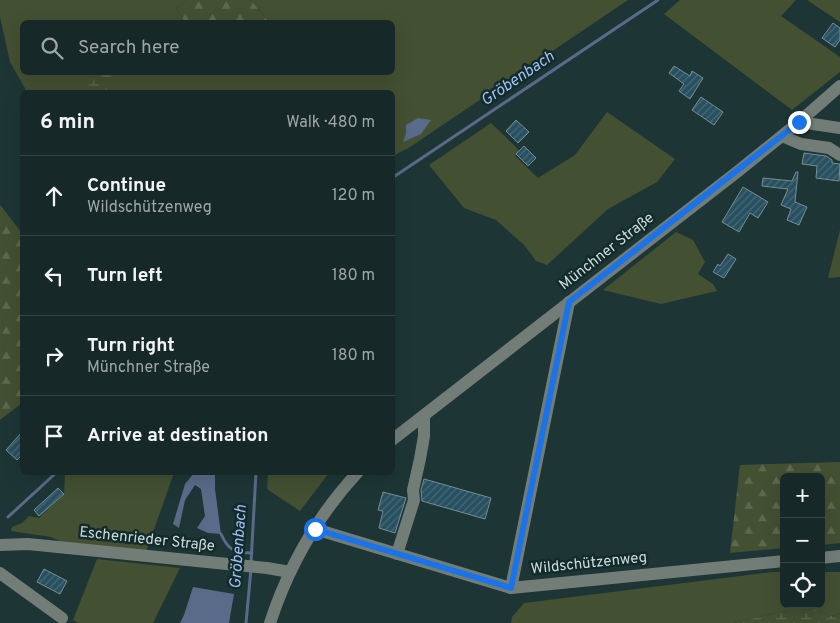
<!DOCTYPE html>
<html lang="en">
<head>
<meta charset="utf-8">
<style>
  :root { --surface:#162828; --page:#233434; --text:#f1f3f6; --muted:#9ea6a8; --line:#354445 }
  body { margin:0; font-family:Overpass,sans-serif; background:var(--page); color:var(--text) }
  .controls { position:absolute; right:15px; bottom:15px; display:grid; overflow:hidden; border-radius:8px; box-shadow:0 5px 20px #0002 }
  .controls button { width:45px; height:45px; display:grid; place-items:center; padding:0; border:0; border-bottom:1px solid var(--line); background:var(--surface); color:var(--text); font:25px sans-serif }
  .stop { position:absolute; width:15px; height:15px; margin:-11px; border:4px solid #1a73e8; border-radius:50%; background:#fff }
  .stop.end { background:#1a73e8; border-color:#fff; box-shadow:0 1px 5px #0008 }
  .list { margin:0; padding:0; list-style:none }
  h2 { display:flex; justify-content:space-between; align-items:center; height:65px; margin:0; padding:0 20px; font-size:21px }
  h2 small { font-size:16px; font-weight:400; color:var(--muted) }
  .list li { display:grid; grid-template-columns:32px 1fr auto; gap:15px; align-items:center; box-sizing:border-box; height:80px; padding:0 20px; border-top:1px solid var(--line) }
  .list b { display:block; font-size:19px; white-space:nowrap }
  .list p { margin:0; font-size:16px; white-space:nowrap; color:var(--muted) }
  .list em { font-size:16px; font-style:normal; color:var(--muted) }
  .icon { flex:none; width:28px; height:28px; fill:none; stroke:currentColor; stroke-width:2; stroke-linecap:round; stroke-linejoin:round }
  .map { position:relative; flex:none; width:840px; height:623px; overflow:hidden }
  .search { position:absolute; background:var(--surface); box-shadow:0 5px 20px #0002; left:20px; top:20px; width:375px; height:55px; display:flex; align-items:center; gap:12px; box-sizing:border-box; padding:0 18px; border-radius:8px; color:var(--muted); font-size:19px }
  .panel { position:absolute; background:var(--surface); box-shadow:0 5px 20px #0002; left:20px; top:90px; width:375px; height:385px; border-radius:8px }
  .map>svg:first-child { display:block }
  .green { fill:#435032 }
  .forest { fill:url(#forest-firs) }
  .wetland { fill:url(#wetland-marsh) }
  .water { fill:#596b89 }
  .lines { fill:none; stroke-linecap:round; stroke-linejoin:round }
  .stream { stroke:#596b89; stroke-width:3 }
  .building { fill:url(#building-hatch); stroke:#758d97 }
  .minor { stroke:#737d77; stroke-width:12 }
  .route { stroke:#1a73e8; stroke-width:6 }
  .labels { text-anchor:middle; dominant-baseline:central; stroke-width:5; stroke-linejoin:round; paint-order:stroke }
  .street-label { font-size:15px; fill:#cddcdb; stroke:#132c2b }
  .water-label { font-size:16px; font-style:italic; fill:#a0c0f4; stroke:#132c2b }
</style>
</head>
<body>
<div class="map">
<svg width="840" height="623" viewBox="0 0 840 623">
  <defs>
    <pattern id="forest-firs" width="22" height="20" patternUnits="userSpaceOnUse" patternTransform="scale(1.25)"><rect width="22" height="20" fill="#435032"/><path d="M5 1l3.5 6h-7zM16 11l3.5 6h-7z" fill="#5d694f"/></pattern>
    <pattern id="wetland-marsh" width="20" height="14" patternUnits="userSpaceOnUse" patternTransform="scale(1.25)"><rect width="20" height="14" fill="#435032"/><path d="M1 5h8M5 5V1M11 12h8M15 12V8" fill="none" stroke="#5d694f"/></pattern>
    <pattern id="building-hatch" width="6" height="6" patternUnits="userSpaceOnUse" patternTransform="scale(1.25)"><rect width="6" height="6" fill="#285060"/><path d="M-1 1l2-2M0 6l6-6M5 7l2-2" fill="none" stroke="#466976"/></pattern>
  </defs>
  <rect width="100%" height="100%" fill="#1d3635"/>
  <g class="green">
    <path d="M 0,0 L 186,0 L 176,9 L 185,22 L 22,22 L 22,72 L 392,72 L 392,22 L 269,22 L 251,0 L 628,0 L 410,147 L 393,156 L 392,92 L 27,92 L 10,62 L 0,17 Z"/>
    <path d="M 680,0 L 796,0 L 781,16 L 840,57 L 840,72 L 792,110 L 664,14 Z"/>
    <path d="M 807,0 L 840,0 L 840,22 Z"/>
    <path d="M 607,112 L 675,159 L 657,182 L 608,209 L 547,265 L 536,261 L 524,245 L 496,220 L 464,208 L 429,165 L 491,123 L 519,150 L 515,156 L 538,178 L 575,155 Z"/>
    <path d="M 840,230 L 840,277 L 828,278 Z"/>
    <path d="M 676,232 L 693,240 L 705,262 L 698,274 L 713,284 L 717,291 L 661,304 L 603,290 Z"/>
    <path d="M 65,473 L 174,473 L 146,552 L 64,543 L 51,537 L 11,531 L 12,527 L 22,523 L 29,516 L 39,518 L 64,494 Z"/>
    <path d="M 268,473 L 268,472 L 329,473 L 300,511 L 267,489 Z"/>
    <path d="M 97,559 L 180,568 L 153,623 L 79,623 L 73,620 Z"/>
    <path d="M 773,572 L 784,572 L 784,604 L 821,604 L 821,572 L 840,572 L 840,614 L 831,616 L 813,609 L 779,612 L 734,623 L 511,623 L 512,617 L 524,603 Z"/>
  </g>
  <g class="forest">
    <path d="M 186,0 L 251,0 L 269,22 L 185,22 L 176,9 Z"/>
    <path d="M 0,205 L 22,233 L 22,403 L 0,420 Z"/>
    <path d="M 840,462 L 840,543 L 821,545 L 821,477 L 784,477 L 784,548 L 730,553 L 740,465 Z"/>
  </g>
  <g class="wetland">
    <path d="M 88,73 L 114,73 L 106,92 L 82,92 L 83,82 Z"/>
    <path d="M 813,609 L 831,616 L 840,614 L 840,623 L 734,623 L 779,612 Z"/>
  </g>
  <g class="water">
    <path d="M 418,118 L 431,120 L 421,134 L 403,142 L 406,134 L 406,125 Z"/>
    <path d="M 194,473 L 215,473 L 215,489 L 221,534 L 208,533 L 197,528 L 205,516 L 201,489 L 195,485 L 185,500 L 179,528 L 173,524 L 185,484 Z"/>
    <path d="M 193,587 L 234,594 L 229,623 L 180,623 L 184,615 Z"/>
  </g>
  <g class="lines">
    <g class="stream">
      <path d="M 392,178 L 658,0"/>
      <path d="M 8,517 L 57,472"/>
      <path d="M 221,534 C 228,550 235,553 252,553"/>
      <path d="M 251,563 L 256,472"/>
      <path d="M 246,623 L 251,569"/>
    </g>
  </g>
  <g class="building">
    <path d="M 833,23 L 840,28 L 840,40 L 835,47 L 822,38 Z"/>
    <path d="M 674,66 L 690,76 L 692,71 L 703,78 L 690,99 L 679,91 L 684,84 L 669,73 Z"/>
    <path d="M 701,97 L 723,112 L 714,125 L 692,110 Z"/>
    <path d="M 516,120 L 529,132 L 518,143 L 506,131 Z"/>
    <path d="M 524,146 L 536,158 L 528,166 L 516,154 Z"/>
    <path d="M 804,153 L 826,156 L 832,160 L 832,163 L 840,164 L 839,181 L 816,178 L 817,166 L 802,164 Z"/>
    <path d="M 796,172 L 798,172 L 795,202 L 807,207 L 799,225 L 787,220 L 791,209 L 781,205 L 788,189 L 762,186 L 763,178 L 792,181 Z"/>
    <path d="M 743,187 L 768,202 L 758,218 L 750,213 L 739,232 L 722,222 Z"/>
    <path d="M 728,254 L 736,259 L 724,278 L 713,272 L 718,264 L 720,266 Z"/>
    <path d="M 22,432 L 22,455 L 17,460 L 6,450 Z"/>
    <path d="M 424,479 L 491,498 L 485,519 L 422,501 L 421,490 Z"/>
    <path d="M 58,488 L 64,494 L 39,516 L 34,510 Z"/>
    <path d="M 383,492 L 406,498 L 395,533 L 379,528 L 383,511 L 378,510 Z"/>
    <path d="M 44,569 L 67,581 L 60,594 L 37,582 Z"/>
  </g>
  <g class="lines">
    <g class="minor">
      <path d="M 799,122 L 840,128"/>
      <path d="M 782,136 L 801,144 L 829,148 L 840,155"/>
      <path d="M 392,440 L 737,172 L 799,122 L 840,86"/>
      <path d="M 315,529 L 511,588 L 784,561"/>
      <path d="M 0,545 L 28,544 L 267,568 L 290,572"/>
      <path d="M 397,554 L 414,500 L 413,490 L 420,459 L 424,436 L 424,416"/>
      <path d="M 821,558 L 840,556"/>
      <path d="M 0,573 L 62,618"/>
      <path d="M 511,588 L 569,302"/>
      <path d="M 270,623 C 288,568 318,515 358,472"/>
    </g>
  </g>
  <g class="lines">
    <path class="route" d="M 315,529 L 511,588 L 569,302 L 799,122"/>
  </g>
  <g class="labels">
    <g class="street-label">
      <text transform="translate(607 252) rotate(-38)">Münchner Straße</text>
      <text transform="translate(147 540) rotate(6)">Eschenrieder Straße</text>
      <text transform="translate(589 564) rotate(-6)">Wildschützenweg</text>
    </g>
    <g class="water-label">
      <text transform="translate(518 79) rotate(-34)">Gröbenbach</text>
      <text transform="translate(239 547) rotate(-86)">Gröbenbach</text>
    </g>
  </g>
</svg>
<div class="controls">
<button>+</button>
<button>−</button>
<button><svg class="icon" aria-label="locate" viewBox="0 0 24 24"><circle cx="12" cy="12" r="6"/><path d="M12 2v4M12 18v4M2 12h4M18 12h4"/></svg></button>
</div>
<div class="stop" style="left:315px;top:529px"></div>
<div class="stop end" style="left:799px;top:122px"></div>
<div class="search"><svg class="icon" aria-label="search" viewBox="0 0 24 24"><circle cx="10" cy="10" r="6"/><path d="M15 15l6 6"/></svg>Search here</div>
<section class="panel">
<h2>6 min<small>Walk · 480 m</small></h2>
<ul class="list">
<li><svg class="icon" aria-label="ahead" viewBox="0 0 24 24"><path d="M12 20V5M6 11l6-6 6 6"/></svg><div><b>Continue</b><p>Wildschützenweg</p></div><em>120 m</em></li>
<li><svg class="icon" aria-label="left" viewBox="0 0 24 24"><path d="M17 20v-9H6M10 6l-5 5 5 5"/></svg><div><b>Turn left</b></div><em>180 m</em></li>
<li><svg class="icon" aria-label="right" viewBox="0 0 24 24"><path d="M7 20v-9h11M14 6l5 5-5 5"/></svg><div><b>Turn right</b><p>Münchner Straße</p></div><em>180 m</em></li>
<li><svg class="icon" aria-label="arrive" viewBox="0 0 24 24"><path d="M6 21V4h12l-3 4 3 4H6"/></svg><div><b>Arrive at destination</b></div></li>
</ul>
</section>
</div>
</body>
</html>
